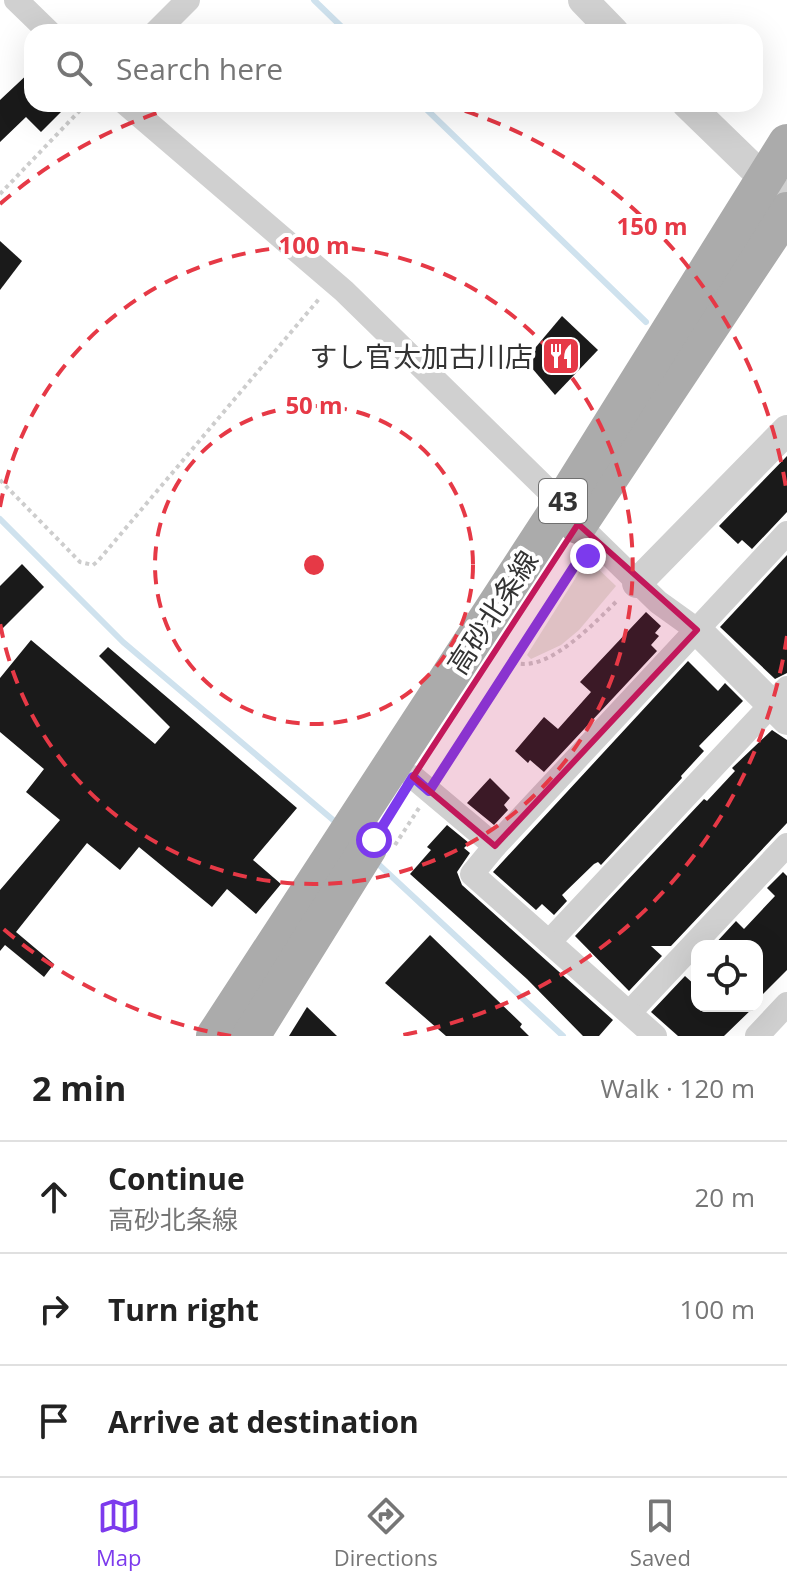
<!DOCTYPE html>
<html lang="en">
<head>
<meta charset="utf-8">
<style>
  :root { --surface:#fff; --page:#f2f2f2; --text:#222; --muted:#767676; --line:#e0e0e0; --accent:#7c3aed }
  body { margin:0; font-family:"Open Sans","Noto Sans JP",sans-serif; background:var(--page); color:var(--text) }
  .controls { position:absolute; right:24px; bottom:24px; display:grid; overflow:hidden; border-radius:16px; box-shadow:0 8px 32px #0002 }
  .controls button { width:72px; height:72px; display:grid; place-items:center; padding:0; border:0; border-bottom:2px solid var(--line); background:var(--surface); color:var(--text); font:40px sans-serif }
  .stop { position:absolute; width:24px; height:24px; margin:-18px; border:6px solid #7c3aed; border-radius:50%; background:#fff }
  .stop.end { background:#7c3aed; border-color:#fff; box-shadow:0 2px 8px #0008 }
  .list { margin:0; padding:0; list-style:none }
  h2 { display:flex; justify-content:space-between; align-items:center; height:104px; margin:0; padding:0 32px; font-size:34px }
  h2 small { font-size:26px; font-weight:400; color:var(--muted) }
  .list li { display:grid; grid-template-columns:52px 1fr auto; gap:24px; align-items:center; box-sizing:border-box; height:112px; padding:0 32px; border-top:2px solid var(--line) }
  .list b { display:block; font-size:30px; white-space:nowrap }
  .list p { margin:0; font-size:26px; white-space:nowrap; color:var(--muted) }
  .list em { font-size:26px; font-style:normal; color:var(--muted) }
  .icon { flex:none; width:44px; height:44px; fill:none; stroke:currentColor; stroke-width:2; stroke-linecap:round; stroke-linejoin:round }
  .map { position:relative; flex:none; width:787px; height:1036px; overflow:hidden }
  .search { position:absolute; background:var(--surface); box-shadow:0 8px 32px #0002; left:24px; right:24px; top:24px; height:88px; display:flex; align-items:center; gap:20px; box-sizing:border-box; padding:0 28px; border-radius:24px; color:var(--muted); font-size:30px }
  .sheet { height:440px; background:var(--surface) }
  nav { display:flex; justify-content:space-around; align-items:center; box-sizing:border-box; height:112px; border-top:2px solid var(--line); background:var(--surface); font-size:22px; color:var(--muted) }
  nav a { display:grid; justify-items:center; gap:4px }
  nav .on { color:var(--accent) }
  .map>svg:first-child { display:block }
  .green { fill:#e6ecdf }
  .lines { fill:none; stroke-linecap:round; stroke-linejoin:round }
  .stream { stroke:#cfe2ee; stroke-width:6 }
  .building { fill:#1a1a1a }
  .path { stroke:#cdcdcd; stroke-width:4; stroke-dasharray:4 4; stroke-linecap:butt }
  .minor { stroke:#d0d0d0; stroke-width:24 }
  .tertiary { stroke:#d0d0d0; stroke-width:30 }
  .primary { stroke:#ababab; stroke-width:38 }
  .route { stroke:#7c3aed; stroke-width:10 }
  .marked { fill:#c2185b; fill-opacity:0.2; stroke:#c2185b; stroke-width:6; stroke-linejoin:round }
  .ring { fill:none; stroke:#e63946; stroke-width:4; stroke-dasharray:14 10 }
  .labels { text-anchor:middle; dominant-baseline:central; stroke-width:8; stroke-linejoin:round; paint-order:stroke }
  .shield { fill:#fff; stroke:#707070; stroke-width:2 }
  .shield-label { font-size:26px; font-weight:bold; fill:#333 }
  .poi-label { font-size:28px; fill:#333; stroke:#fff; text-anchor:end }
  .street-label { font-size:28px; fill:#333; stroke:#fff }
  .centre { fill:#e63946; stroke:#fff; stroke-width:4 }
  .ring-label { font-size:24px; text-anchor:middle; font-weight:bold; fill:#e63946; stroke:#fff; stroke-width:8; stroke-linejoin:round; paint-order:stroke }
</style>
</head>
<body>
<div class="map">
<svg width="787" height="1036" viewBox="0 0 787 1036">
  <rect width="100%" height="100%" fill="#fff"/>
  <path class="green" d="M 585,563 L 593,564 L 616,586 L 579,630 L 561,645 L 531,659 L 527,655 Z"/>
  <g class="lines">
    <g class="stream">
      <path d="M 314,0 L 347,32"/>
      <path d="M 421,104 L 646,322"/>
      <path d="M 0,519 L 123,642 L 339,825"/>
      <path d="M 375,861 L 563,1036"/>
    </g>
  </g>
  <g class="building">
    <path d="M 32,70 L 32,104 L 69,104 L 41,132 L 26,117 L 0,142 L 0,100 Z"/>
    <path d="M 0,241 L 22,261 L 0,290 Z"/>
    <path d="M 562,316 L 598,350 L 555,395 L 525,360 Z"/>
    <path d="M 787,456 L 787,512 L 752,549 L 742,540 L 738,544 L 719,526 Z"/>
    <path d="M 787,555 L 787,673 L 775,679 L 720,627 Z"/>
    <path d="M 22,564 L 44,587 L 0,631 L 0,586 Z"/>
    <path d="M 646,612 L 661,626 L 655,633 L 659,636 L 651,645 L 657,651 L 544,772 L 530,760 L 528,763 L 515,751 L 544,717 L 558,729 L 591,692 L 580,682 Z"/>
    <path d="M 31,640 L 155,744 L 170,727 L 99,656 L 108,647 L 297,808 L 253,860 L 281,884 L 256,914 L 227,889 L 212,907 L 139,847 L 120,870 L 87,843 L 16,932 L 54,964 L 44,977 L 5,945 L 0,951 L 0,890 L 60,820 L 26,792 L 44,769 L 0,732 L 0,678 Z"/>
    <path d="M 688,661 L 718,691 L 725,683 L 743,701 L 699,746 L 704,751 L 681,776 L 682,778 L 601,865 L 598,862 L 594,864 L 562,895 L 567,901 L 554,915 L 542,904 L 536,910 L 493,872 Z"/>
    <path d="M 772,730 L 787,740 L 787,823 L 671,946 L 651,946 L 662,956 L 629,991 L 575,936 L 704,799 L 707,801 L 735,771 L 732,768 Z"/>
    <path d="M 490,778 L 510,798 L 504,805 L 508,810 L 494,825 L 467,803 Z"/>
    <path d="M 447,825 L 469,843 L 464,848 L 470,853 L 457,872 L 462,885 L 613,1020 L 599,1036 L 583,1036 L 527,979 L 410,874 L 431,850 L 427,847 Z"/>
    <path d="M 783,872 L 787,876 L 787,970 L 757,1000 L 757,946 L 713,946 L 736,921 L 744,929 L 775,896 L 767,888 Z"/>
    <path d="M 430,935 L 522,1024 L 520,1027 L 529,1036 L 446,1036 L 385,983 Z"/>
    <path d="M 685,976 L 697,987 L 697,1006 L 755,1006 L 724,1036 L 678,1036 L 651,1012 Z"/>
    <path d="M 307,1007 L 337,1036 L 289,1036 Z"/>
  </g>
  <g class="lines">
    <g class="path">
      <path d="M 0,194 L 86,104"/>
      <path d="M 0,480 L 80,562 L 93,565 L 98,561 L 319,299"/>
      <path d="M 513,662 C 547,675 596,621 618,600"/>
      <path d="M 441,774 L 579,559 L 582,558"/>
      <path d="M 395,845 L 419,808"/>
    </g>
    <g class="minor">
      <path d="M 16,0 L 49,32"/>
      <path d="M 156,32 L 188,0"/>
      <path d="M 126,104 L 344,291 L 562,504"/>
      <path d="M 578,524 L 658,602 L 697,630"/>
      <path d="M 413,777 L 495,846"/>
      <path d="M 549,942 L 787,688"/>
      <path d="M 630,1012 L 787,845"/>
      <path d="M 655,1036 L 472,874 L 495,846 L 787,533"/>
      <path d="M 757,1036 L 787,1004"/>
    </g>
    <g class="tertiary">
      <path d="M 583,0 L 614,32"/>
      <path d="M 687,104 L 787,201"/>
      <path d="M 637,583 L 787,430"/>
      <path d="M 697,630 L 787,720"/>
    </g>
    <g class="primary">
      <path d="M 578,525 L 787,211"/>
      <path d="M 215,1036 L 562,504 L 787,143"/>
      <path d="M 251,1036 L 368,848"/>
    </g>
  </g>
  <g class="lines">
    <path class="route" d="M 374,840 L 413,777 L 429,791 L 579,559 L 588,556"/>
  </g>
  <path class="marked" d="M 578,524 L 697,630 L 495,846 L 413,777 Z"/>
  <g class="ring">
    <circle cx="314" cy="565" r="159"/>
    <path d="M0 507A319 319 0 1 1 0 623"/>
    <path d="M787 636A478 478 0 0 1 397 1036M231 1036A478 478 0 0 1 0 926M0 204A478 478 0 0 1 186 104M442 104A478 478 0 0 1 787 494"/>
  </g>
  <defs>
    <g id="restaurant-square" transform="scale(2)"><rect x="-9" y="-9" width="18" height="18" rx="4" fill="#e63946" stroke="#fff"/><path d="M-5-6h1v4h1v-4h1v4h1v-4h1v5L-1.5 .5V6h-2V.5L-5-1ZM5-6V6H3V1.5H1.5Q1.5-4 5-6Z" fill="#fff"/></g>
  </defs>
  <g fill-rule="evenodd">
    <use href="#restaurant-square" x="561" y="356"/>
  </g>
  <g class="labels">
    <rect class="shield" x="539" y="479" width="48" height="44" rx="6"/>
    <g class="shield-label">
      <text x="563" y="501">43</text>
    </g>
    <g class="poi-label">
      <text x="533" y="356">すし官太加古川店</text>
    </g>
    <g class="street-label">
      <text transform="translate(492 612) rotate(-57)">高砂北条線</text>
    </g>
  </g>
  <circle cx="314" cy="565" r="12" class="centre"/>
  <g class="ring-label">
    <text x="652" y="235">150 m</text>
    <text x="314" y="254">100 m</text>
    <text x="314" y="414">50 m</text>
  </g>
</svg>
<div class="controls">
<button><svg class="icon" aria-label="locate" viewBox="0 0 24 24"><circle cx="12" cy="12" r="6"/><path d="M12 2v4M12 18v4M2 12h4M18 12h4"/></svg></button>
</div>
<div class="stop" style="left:374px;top:840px"></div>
<div class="stop end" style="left:588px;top:556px"></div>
<div class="search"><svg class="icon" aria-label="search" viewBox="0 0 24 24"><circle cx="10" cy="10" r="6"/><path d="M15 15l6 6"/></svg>Search here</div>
</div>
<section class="sheet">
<h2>2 min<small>Walk · 120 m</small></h2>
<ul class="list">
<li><svg class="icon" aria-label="ahead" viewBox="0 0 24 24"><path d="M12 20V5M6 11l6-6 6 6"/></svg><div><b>Continue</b><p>高砂北条線</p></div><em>20 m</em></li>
<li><svg class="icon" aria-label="right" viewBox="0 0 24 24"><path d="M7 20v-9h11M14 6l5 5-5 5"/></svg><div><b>Turn right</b></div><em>100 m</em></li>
<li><svg class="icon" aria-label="arrive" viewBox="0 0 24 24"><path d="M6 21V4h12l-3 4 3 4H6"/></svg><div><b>Arrive at destination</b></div></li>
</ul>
</section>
<nav>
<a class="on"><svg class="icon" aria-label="map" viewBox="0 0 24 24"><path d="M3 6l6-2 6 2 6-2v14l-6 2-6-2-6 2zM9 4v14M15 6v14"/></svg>Map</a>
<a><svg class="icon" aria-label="directions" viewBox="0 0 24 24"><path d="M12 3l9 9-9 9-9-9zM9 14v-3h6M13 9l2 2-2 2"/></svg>Directions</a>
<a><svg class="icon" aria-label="saved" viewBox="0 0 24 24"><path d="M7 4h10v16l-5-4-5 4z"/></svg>Saved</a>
</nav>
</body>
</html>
